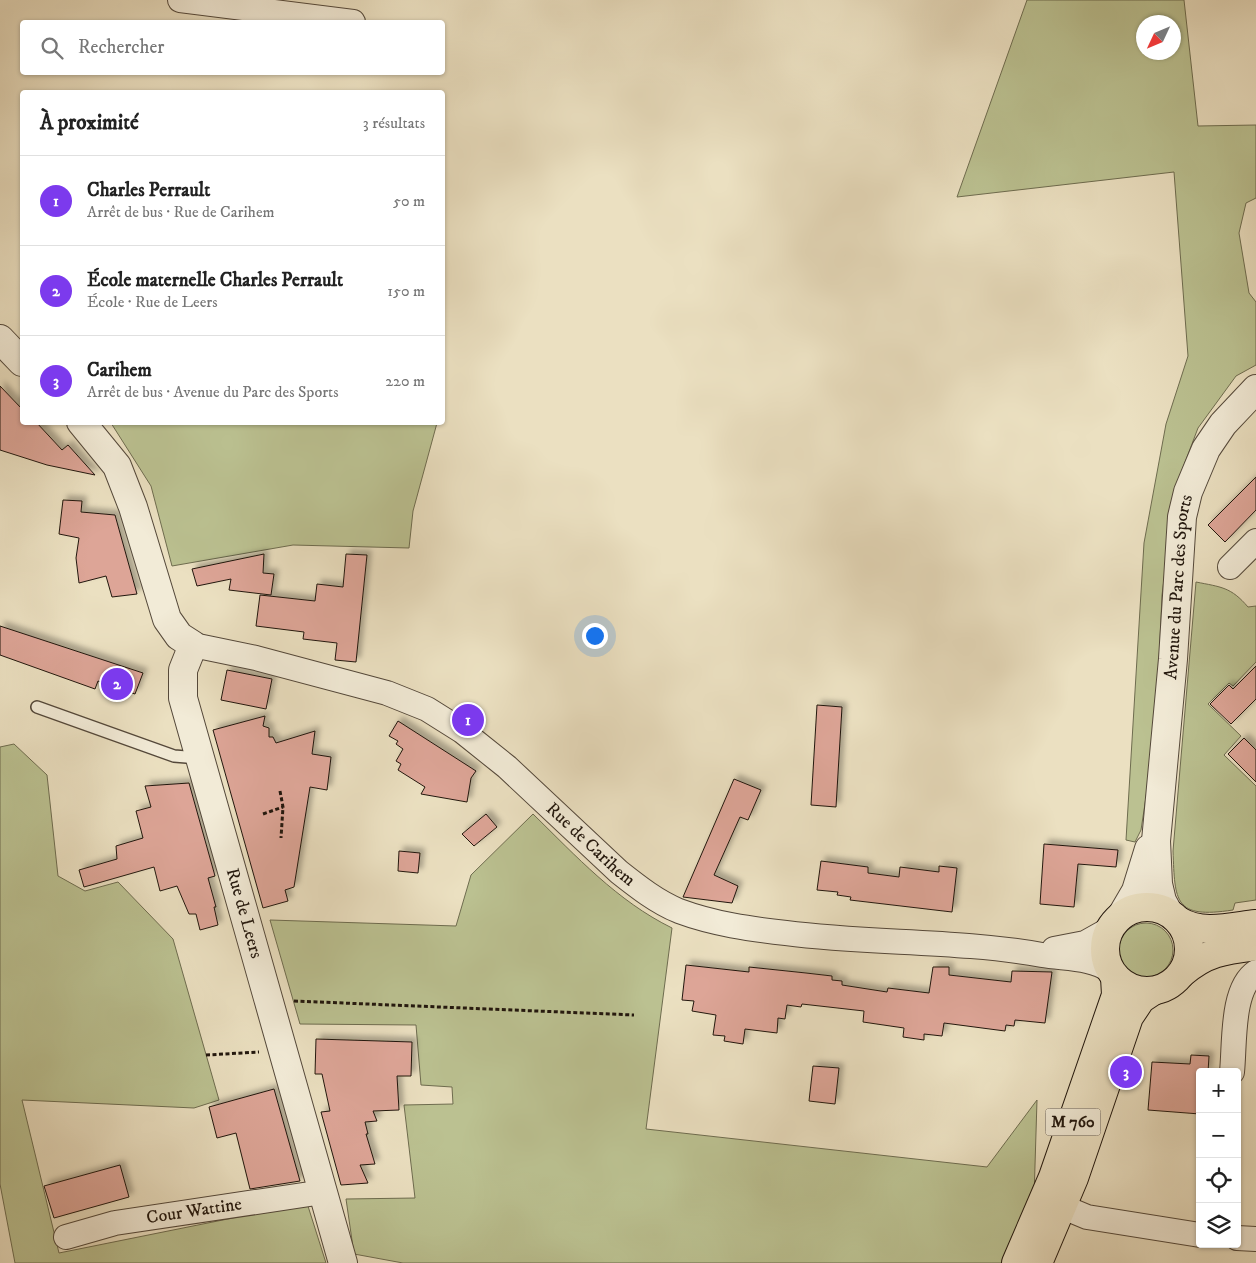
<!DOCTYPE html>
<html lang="fr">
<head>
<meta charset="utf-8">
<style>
  :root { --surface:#fff; --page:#f2f2f2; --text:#222; --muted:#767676; --line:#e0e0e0; --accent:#7c3aed }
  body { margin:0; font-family:"IM FELL DW Pica",serif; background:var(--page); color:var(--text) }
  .controls { position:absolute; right:15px; bottom:15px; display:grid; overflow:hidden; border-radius:5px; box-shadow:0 1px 4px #0004 }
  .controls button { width:45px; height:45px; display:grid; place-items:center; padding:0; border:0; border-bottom:1px solid var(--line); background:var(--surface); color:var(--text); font:25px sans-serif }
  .compass { position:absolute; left:1136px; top:15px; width:45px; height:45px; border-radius:50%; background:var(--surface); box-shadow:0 1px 4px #0004; rotate:226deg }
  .you { position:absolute; left:594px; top:635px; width:18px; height:18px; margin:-12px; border:4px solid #fff; border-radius:50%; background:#1a73e8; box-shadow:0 0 0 8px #1a73e833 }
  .badge { display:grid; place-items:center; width:32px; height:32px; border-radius:50%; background:var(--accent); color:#fff; font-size:16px; font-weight:700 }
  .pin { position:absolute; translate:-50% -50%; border:2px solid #fff; box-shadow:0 1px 5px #0006 }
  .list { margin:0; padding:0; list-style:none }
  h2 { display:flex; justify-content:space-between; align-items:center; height:65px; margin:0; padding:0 20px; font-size:21px }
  h2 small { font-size:16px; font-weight:400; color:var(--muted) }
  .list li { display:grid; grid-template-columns:32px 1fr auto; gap:15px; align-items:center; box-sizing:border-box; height:90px; padding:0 20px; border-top:1px solid var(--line) }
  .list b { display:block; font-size:19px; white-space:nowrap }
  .list p { margin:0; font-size:16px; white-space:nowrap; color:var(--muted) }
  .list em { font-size:16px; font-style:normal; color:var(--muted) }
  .icon { flex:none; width:28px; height:28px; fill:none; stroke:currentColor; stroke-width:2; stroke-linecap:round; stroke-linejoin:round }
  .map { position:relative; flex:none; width:1256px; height:1263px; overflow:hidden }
  .search { position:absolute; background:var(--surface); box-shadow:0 1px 4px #0004; left:20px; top:20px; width:425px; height:55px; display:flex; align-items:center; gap:12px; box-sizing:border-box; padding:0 18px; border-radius:5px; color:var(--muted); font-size:19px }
  .panel { position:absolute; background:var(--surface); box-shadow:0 1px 4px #0004; left:20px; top:90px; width:425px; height:335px; border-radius:5px }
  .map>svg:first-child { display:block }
  .green { fill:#bbc191; stroke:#6e6c4f; fill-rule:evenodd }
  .building { fill:#dda597; stroke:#21160d; filter:url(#shadow) }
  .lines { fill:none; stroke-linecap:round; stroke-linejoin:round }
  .service-casing { stroke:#54483a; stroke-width:14 }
  .minor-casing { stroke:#54483a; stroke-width:26 }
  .tertiary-casing { stroke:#54483a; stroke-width:30 }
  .primary-casing { stroke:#21160d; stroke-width:30 }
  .path { stroke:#21160d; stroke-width:3; stroke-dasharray:4 2.5; stroke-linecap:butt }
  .service { stroke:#f2ebd7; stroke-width:11 }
  .minor { stroke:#f2ebd7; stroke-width:24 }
  .tertiary { stroke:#f2ebd7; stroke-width:28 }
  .primary { stroke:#ebe0c1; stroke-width:28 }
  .labels { text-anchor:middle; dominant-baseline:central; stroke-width:4; stroke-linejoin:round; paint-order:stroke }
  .shield { fill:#f2ebd7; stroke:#60564a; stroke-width:1 }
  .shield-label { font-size:16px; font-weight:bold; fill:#21160d }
  .street-label { font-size:18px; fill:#21160d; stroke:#f2ebd7 }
</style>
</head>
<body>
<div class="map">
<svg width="1256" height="1263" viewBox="0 0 1256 1263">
  <defs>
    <filter id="shadow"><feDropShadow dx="4.5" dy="-4.5" stdDeviation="2.5" flood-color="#0004"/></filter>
  </defs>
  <rect width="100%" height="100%" fill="#ebe0c1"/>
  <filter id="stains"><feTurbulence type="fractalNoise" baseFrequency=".004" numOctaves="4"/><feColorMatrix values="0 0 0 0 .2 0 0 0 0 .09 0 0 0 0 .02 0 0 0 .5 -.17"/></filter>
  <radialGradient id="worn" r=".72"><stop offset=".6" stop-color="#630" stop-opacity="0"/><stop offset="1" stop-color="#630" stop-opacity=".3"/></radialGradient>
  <g class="green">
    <path d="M 1027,0 L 1184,0 L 1198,126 L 1256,125 L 1256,198 L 1246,203 L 1239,233 L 1249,293 L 1256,302 L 1256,365 L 1236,376 L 1198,428 L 1176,486 L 1162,595 L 1156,731 L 1141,830 L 1135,842 L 1126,840 L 1144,543 L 1166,424 L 1188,356 L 1174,172 L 957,197 ZM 1144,22 L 1174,22 L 1174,52 L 1144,52 Z"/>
    <path d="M 111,423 L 437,423 L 413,511 L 409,548 L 293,545 L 172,566 L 151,486 Z"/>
    <path d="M 1196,582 C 1221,587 1231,587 1248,607 L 1256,606 L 1256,662 L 1233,686 L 1229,683 L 1208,704 L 1241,736 L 1224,755 L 1256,786 L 1256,900 L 1235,903 L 1233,910 C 1174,919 1175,902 1173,851 Z"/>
    <path d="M 14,744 L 47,775 L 58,876 L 85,891 L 118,882 L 173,939 L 219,1100 L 194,1108 L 22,1100 L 59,1253 L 307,1203 L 326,1263 L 15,1263 L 0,1184 L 0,747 Z"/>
    <path d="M 533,814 C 576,856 617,901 672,928 L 646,1129 L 987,1167 L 1037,1100 L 1034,1198 L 1005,1263 L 403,1263 L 354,1254 L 346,1199 L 415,1198 L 404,1105 L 453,1104 L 452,1087 L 421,1085 L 416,1025 L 300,1024 L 270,920 L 456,926 L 471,875 Z"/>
    <circle cx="1146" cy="950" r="27"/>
  </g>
  <g class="building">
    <path d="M 0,386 L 22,409 L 22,422 L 36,422 L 62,450 L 68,445 L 95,475 L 47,465 L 0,450 Z"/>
    <path d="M 1256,477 L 1256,510 L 1225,542 L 1208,525 Z"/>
    <path d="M 63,500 L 82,501 L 81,512 L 115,515 L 137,594 L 112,597 L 106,576 L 79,583 L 76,558 L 79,538 L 59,534 Z"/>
    <path d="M 264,554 L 263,573 L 274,574 L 271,595 L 229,590 L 231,579 L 197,586 L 192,569 Z"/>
    <path d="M 346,554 L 367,555 L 356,662 L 335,660 L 337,643 L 303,639 L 304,632 L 256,626 L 260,595 L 315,601 L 317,584 L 343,587 Z"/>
    <path d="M 0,626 L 143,673 L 135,694 L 98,681 L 95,689 L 0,655 Z"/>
    <path d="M 1256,666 L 1256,699 L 1231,724 L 1210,704 L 1229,685 L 1233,689 Z"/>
    <path d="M 227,670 L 272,679 L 266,709 L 221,700 Z"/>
    <path d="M 817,705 L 842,707 L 836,807 L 811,805 Z"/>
    <path d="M 265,716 L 263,726 L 269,728 L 269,737 L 273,737 L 276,743 L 315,731 L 312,754 L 331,757 L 327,790 L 310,787 L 294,887 L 285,890 L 288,901 L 263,908 L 213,730 Z"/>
    <path d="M 398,721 L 476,771 L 471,778 L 467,802 L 421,794 L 425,787 L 398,770 L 401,764 L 396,761 L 403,749 L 396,744 L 398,741 L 389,736 Z"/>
    <path d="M 1244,738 L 1256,750 L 1256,782 L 1228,754 Z"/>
    <path d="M 734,779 L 761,790 L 748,820 L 740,817 L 714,875 L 738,886 L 732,903 L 683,897 Z"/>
    <path d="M 189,783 L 215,876 L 208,878 L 216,907 L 214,907 L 218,925 L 200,930 L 196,914 L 189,914 L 177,886 L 160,891 L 154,867 L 84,887 L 79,870 L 117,859 L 116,846 L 143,838 L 136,811 L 151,807 L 145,786 Z"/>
    <path d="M 486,814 L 497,827 L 474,846 L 462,834 Z"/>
    <path d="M 1044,844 L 1118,850 L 1116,867 L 1078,864 L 1074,907 L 1040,904 Z"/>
    <path d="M 399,851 L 420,853 L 418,873 L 398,871 Z"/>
    <path d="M 821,861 L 868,867 L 868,873 L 899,877 L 900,867 L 939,872 L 939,866 L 957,868 L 952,912 L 850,900 L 851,897 L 837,895 L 838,892 L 817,890 Z"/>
    <path d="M 686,965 L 749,972 L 749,967 L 806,973 L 832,976 L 832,980 L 842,981 L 842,985 L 887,992 L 888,988 L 929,993 L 933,967 L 949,967 L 949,975 L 1011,982 L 1012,971 L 1052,972 L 1045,1023 L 1015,1020 L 1014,1026 L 1006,1025 L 1005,1031 L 944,1023 L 942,1036 L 924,1034 L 924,1040 L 903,1037 L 904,1028 L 863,1022 L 864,1011 L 802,1004 L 801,1007 L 787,1005 L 785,1019 L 778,1018 L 777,1033 L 745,1029 L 743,1044 L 724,1041 L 725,1036 L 713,1035 L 716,1015 L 692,1011 L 694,1001 L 682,1000 Z"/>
    <path d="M 316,1039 L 412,1042 L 411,1076 L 397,1076 L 399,1110 L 373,1111 L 377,1121 L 365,1122 L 368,1134 L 366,1134 L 375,1164 L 360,1165 L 368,1183 L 341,1185 L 321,1112 L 330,1111 L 322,1074 L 315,1074 Z"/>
    <path d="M 1191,1055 L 1209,1056 L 1208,1072 L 1200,1072 L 1200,1114 L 1148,1110 L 1152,1062 L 1190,1064 Z"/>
    <path d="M 813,1066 L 839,1068 L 835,1104 L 809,1101 Z"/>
    <path d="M 274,1089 L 300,1181 L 250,1189 L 236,1133 L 217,1138 L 209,1107 Z"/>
    <path d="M 120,1165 L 129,1197 L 54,1218 L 44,1186 Z"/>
  </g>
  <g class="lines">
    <g class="service-casing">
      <path id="service" d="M 37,707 L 174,756 L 199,758"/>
    </g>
    <g class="minor-casing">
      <g id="minor">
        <path d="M 180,0 L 353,22"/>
        <path d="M 1230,567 L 1256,541"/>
        <path id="s1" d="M 193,645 L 256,658 L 387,693 L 427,709 L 462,731 L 507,767 L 619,872 C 638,887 657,902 679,911 C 714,924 750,929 786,933 C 871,944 959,940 1042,955 C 1066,959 1091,957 1111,971"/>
        <path d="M 1054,949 L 1085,943 L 1110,929"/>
        <path d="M 1232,1072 C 1235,1043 1231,989 1256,972"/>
        <path d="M 1044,1199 L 1087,1217 L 1200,1235"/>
        <path id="s2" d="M 66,1237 L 115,1223 L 323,1192"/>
        <path d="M 1237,1238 L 1256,1239"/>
      </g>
    </g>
    <g class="tertiary-casing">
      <g id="tertiary">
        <path d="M 0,339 L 22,362"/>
        <path id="s3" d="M 81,422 L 117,466 L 133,507 L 167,619 L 179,636 L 193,645 L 183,670 L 183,698 L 343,1263"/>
        <path id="s4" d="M 1168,912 L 1162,901 L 1158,884 L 1156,841 L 1173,659 L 1182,517 L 1188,492 L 1206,449 L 1223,424 L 1256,389"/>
        <path d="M 1122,915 L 1136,891 L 1149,849"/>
      </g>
    </g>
    <g class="primary-casing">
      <g id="primary">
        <circle cx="1147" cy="949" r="42"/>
        <path d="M 1179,921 C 1202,935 1230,927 1256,924"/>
        <path d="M 1182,973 C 1206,952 1225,950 1256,946"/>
        <path d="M 1016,1263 L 1053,1177 L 1116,995 L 1115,977"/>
        <path d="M 1038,1263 L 1074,1178 L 1129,1017 L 1141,999 L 1153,991"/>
      </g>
    </g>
    <g class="path">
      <path d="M 280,791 L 283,807 L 281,838"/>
      <path d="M 263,814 L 283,807"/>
      <path d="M 294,1001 L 634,1015"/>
      <path d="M 206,1055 L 259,1052"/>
    </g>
    <use href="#service" class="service"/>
    <use href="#minor" class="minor"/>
    <use href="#tertiary" class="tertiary"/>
    <use href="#primary" class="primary"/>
  </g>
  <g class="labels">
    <rect class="shield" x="1045.5" y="1108.5" width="55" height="27" rx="4"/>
    <g class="shield-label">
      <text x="1073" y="1122">M 760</text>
    </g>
    <g class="street-label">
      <text stroke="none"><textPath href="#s4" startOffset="328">Avenue du Parc des Sports</textPath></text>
      <text stroke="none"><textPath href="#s1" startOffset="456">Rue de Carihem</textPath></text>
      <text stroke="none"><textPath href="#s3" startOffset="534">Rue de Leers</textPath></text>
      <text stroke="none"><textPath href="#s2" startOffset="131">Cour Wattine</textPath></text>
    </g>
  </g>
  <rect width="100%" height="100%" filter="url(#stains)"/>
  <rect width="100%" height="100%" fill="url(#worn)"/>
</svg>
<div class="controls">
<button>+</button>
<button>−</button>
<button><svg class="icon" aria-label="locate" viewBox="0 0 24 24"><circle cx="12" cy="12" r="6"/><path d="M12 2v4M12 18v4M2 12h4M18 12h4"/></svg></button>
<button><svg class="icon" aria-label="layers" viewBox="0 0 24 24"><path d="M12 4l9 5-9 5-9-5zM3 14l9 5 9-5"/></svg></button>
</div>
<svg class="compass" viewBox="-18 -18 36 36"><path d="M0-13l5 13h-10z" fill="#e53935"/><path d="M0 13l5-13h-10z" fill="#767676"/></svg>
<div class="you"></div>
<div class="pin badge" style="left:468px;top:720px">1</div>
<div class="pin badge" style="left:117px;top:684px">2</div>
<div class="pin badge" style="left:1126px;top:1072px">3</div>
<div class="search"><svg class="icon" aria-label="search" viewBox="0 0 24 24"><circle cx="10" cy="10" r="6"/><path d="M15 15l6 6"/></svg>Rechercher</div>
<section class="panel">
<h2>À proximité<small>3 résultats</small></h2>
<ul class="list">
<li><span class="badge">1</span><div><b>Charles Perrault</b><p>Arrêt de bus · Rue de Carihem</p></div><em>50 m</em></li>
<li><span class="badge">2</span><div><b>École maternelle Charles Perrault</b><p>École · Rue de Leers</p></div><em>150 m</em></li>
<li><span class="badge">3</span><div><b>Carihem</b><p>Arrêt de bus · Avenue du Parc des Sports</p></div><em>220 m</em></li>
</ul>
</section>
</div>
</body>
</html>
